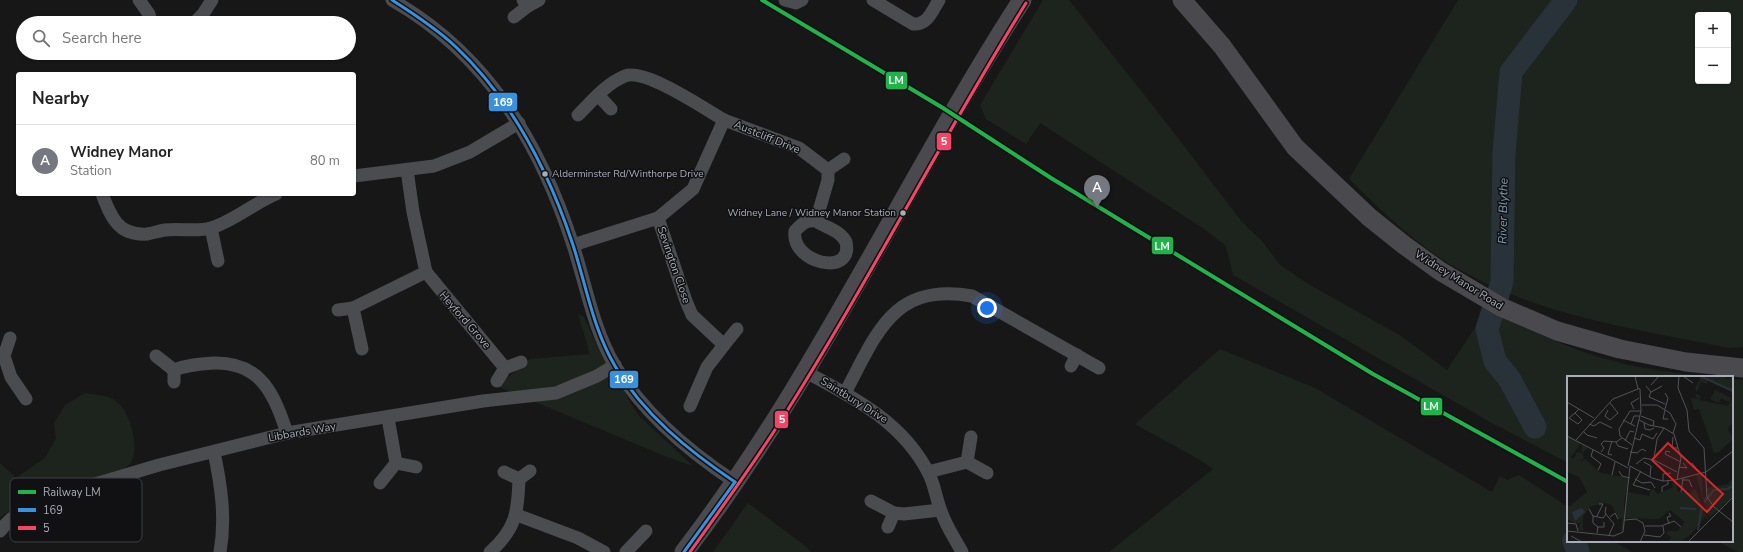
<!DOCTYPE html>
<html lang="en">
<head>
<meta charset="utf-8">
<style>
  :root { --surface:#fff; --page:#f2f2f2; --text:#222; --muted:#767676; --line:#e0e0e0; --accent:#757880 }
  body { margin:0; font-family:"Nunito Sans",sans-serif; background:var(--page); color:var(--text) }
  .controls { position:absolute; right:12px; top:12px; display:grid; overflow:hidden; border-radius:4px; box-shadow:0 1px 3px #0004 }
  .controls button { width:36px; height:36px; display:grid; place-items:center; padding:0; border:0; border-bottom:1px solid var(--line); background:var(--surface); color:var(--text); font:20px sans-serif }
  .you { position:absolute; left:987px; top:308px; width:14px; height:14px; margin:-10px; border:3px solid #fff; border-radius:50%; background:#1a73e8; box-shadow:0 0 0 6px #1a73e833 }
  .badge { display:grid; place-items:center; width:26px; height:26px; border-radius:50%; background:var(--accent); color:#fff; font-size:13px; font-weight:700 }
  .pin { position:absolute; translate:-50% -33px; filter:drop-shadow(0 1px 2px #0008) }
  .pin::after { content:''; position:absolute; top:21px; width:14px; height:12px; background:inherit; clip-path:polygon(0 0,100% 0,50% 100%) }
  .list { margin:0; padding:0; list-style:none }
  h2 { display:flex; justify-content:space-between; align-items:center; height:52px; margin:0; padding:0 16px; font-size:17px }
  h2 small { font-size:13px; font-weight:400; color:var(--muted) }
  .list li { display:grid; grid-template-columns:26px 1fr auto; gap:12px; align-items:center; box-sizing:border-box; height:72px; padding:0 16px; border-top:1px solid var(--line) }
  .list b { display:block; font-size:15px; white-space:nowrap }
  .list p { margin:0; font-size:13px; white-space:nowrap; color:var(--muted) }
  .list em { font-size:13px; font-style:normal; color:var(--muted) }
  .icon { flex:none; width:22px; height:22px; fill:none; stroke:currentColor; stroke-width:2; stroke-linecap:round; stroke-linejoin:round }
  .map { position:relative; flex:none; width:1743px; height:552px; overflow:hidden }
  .search { position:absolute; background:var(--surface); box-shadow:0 1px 3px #0004; left:16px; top:16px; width:340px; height:44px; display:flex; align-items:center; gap:10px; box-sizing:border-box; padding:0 14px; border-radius:22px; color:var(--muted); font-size:15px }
  .panel { position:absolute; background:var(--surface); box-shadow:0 1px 3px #0004; left:16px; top:72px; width:340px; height:124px; border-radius:4px }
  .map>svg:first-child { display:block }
  .green { fill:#1d241e; fill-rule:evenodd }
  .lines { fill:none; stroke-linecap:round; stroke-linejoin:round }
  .river { stroke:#2a3239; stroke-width:23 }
  .street { stroke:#4b4c50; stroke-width:13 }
  .secondary { stroke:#4a4a4e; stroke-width:19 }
  .bus-1-casing { stroke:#111113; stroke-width:6 }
  .bus-2-casing { stroke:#111113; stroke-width:6 }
  .bus-1 { stroke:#3a90db; stroke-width:3 }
  .bus-2 { stroke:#f34667; stroke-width:3 }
  .rail-1-casing { stroke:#111113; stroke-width:7 }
  .rail-1 { stroke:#22b24c; stroke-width:4 }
  .bus-dot { fill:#a8adb8; stroke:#111113; stroke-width:1.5 }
  .labels { text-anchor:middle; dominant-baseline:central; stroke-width:3; stroke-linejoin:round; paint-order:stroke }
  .bus-label { font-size:10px; fill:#a8adb8; stroke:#111113; text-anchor:start }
  .street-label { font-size:11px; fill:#a8adb8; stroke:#111113 }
  .water-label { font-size:12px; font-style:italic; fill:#7f9bb3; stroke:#111113 }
  .inset-river { fill:none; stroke:#2a3239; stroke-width:2 }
  .inset-road { fill:none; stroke:#515357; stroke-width:1 }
  .view { fill:#d62828; fill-opacity:0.15; stroke:#d62828; stroke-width:2 }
  .inset-edge { fill:none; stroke:#a8adb8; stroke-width:2 }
  .key { fill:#111113; stroke:#3e4045; stroke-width:1 }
  .key-label { font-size:11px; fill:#a8adb8 }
  .line-badge { stroke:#111113; stroke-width:1.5 }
  .badge-label { font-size:11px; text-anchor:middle; font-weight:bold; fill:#fff }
</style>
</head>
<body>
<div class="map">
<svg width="1743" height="552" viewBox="0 0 1743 552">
  <rect width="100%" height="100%" fill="#171717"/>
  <g class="green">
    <path d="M 1043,0 L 1069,0 L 1161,116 L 1242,222 L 1262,241 L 1280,265 L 1310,285 L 1401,336 L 1447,370 L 1487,310 C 1528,329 1570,350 1614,361 C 1647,370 1683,374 1717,377 L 1568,377 L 1568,463 L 1490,422 L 1233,275 L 1226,246 L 1204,229 L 1040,123 L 1026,144 L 986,119 L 980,105 Z"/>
    <path d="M 1458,0 L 1743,0 L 1743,347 L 1729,348 C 1638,329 1544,317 1462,271 C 1419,248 1384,213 1349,179 ZM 1698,15 L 1728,15 L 1728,81 L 1698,81 Z"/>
    <path d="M 578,314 L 584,317 L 612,377 L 621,386 L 637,414 L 693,466 L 667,457 L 497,386 L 530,359 L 590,354 Z"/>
    <path d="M 1220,349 L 1315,388 L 1492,492 L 1500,476 L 1507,480 L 1519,475 L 1568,507 L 1568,541 L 1613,541 L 1632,552 L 1109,552 L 1213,469 L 1200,460 L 1135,424 Z"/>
    <path d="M 1732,379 L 1743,380 L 1743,552 L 1738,552 L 1717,541 L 1732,541 Z"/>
    <path d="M 85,393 C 94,395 110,395 117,402 C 130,413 140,447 131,462 C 129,465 125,468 122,470 C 94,480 17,500 0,518 L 0,463 L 16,478 L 45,458 L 56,438 L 54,423 L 65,405 Z"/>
    <path d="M 748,503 L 804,545 L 811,552 L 713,552 Z"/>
  </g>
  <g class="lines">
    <g class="river">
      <path d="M 1535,427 L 1510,380 L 1495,361 L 1487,329 L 1502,282 L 1504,153 L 1511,72 L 1566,0"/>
      <path d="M 1574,541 L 1578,552"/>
    </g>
    <g class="street">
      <path d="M 139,0 L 149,14 L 151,23"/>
      <path d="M 392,0 C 487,54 540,143 573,245 C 586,285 593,328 615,366 C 644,414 688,451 735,482"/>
      <path d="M 523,0 L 528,6 L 539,0"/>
      <path d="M 785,0 L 796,3 L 802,0"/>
      <path d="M 873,0 L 913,24 C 928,25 932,11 939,0"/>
      <path d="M 514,17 L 528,6"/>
      <path d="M 194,23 L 203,14 L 212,0"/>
      <path d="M 598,95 L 611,109"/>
      <path d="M 724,120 L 799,148 L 828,170 L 828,180 L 816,221 C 826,228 840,230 846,242 C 854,278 790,263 795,231 C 802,224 805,220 816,221"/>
      <path d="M 828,170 L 844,159"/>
      <path d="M 354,176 L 434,166 L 470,152 L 519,123"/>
      <path d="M 102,194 C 111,217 118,236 147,234 C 153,233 159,231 165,230 C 180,228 197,232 211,228 C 234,221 254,203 276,194"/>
      <path d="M 658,218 L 686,301 L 692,315 L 724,345 L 707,367 L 690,406"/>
      <path d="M 211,228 L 218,261"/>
      <path d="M 573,245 L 658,218 L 693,189 L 724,120 C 705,109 645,68 625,76 C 607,83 592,101 578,115"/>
      <path d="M 426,272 L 505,368 L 521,362"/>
      <path d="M 338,310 L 353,308"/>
      <path d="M 724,345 L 737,329"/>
      <path d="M 362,349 L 353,308 L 426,272 L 413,212 L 407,170"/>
      <path d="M 0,356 L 4,356 L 11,377 L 26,399"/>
      <path d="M 4,356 L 10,338"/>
      <path d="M 156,356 L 174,370 C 187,365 199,364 214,363 C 261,362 274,394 287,433"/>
      <path d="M 1071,366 L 1077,355"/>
      <path d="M 804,371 C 853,397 903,422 929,474 C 935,486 936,499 941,511 C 946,526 955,539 962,552"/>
      <path d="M 497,381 L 505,368"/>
      <path d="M 174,382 L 174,370"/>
      <path d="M 845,393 C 877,333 893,282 972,296 L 1099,368"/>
      <path d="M 214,452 C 221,485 226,518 220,552"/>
      <path d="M 967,462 L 987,473"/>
      <path d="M 396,463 L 416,467"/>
      <path d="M 504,472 L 519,479"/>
      <path d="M 928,472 L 967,462 L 971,437"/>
      <path d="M 380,483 L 396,463 L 388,418"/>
      <path d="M 871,501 L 894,513 L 904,514 L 940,510"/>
      <path d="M 517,515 L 578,538 L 604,552"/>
      <path d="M 888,527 L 894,513"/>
      <path d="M 0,531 C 12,515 26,506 45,499 L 159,465 L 287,433 L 483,401 L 556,393 L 597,376 L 615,365"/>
      <path d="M 490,552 C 516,529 518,512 519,479 L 530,471"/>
      <path d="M 626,552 L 646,531"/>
    </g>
    <g class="secondary">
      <path d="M 1182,0 L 1222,46 L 1295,147 L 1369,217 L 1404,245 L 1440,271 L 1501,307 L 1557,331 L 1620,349 L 1686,362 L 1743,368"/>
      <path d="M 684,552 C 816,381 905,181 1022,0"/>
    </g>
    <g class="bus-1-casing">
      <g id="bus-1">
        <path d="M 392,0 C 414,14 437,29 456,47 C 513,101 549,172 573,245 C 586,285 593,329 615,366 C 644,415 689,451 735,482"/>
        <path d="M 684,552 L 735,482"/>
      </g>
    </g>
    <g class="bus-2-casing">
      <path id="bus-2" d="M 690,552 C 721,509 752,466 780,422 C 867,285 941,140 1026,3"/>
    </g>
    <use href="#bus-1" class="bus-1"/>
    <use href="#bus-2" class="bus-2"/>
    <g class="rail-1-casing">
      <path id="rail-1" d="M 762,0 L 943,108 L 1051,178 L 1373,374 L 1568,482"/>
    </g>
    <use href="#rail-1" class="rail-1"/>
  </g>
  <g class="bus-dot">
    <circle cx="545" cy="174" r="3.5"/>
    <circle cx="903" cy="213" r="3.5"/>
  </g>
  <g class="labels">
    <g class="bus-label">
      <text x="552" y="174">Alderminster Rd/Winthorpe Drive</text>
      <text x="896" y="213" text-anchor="end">Widney Lane / Widney Manor Station</text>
    </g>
    <g class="street-label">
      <text transform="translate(767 137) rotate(22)">Austcliff Drive</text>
      <text transform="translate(674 265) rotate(71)">Sevington Close</text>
      <text transform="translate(1459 280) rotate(32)">Widney Manor Road</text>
      <text transform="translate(465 320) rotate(49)">Heyford Grove</text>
      <text transform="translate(854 400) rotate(32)">Saintbury Drive</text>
      <text transform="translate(302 432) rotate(-10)">Libbards Way</text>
    </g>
    <g class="water-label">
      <text transform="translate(1503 211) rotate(-89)">River Blythe</text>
    </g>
  </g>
  <g transform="translate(1567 376)">
    <rect width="166" height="166" fill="#171717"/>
    <path d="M 134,0 L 162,0 L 157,1 L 161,3 L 166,0 L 166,16 L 141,4 L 140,8 L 134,6 L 130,16 L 128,12 ZM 148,14 L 164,22 L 162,26 L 154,22 L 152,27 L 143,23 ZM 130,18 L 134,21 L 132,24 L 161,30 L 166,21 L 166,51 L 164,48 L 161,53 L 166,63 L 152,76 L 147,77 L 145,71 L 137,72 L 145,70 L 132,33 L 127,34 L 124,22 L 131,23 L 128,20 ZM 2,61 L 14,67 L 4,81 L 7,83 L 10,76 L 15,77 L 15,68 L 21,72 L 15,77 L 17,82 L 11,86 L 18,83 L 34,97 L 62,102 L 57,127 L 58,151 L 49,159 L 42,158 L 49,158 L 54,155 L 55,142 L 52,143 L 45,130 L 39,127 L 24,130 L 16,140 L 16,154 L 29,157 L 11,154 L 14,146 L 9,148 L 0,143 L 0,129 L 3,130 L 20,116 L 12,101 L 0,96 L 0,65 ZM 135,97 L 136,121 L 139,121 L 150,135 L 142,142 L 129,100 ZM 164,104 L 166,105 L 166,120 L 151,134 L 142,123 L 139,112 L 161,108 ZM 110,105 L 110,115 L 125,117 L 124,114 L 129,114 L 141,144 L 138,141 L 123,159 L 113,166 L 102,166 L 104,161 L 99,158 L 101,155 L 111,155 L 118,146 L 103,134 L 92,143 L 58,142 L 61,116 L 83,120 L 83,115 L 87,113 L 90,118 L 96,116 L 106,111 L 105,106 Z" fill="#1d241e"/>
    <path d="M 15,132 L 18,136 L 8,145 L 5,136 Z" fill="#2a3239"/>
    <path class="inset-river" d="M 133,0 L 166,15M 137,126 L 147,114 L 160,113 L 166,110M 113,132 L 129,133M 131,154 L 135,130"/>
    <path class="inset-road" d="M 68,0 L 71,13M 112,0 L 111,12 L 120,34 L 122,55 L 137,72 L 140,121 L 147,131 L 166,146M 116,0 L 126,7M 84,9 L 92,0M 79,10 L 84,16 L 82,21 L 98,28M 84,16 L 95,10M 0,26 L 27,42M 75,29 L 90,29 L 103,37 L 109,48 L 106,57M 67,33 L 64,27 L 72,22M 98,33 L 101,22 L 98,17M 41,34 L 38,40 L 43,44 L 51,37 L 43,27M 98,34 L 96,43 L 101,43M 8,37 L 2,42 L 11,48 L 15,44 L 8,37 L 12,33M 74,40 L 87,45 L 86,50M 56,44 L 68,50M 72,44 L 82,49 L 97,52 L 107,58 L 114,82 L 110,104M 77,47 L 78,53 L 83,54 L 87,52M 22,48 L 27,50 L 33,46 L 45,52M 64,48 L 67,40 L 72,40M 16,55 L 20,59 L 30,62M 0,60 L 61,92M 106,61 L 105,72 L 111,72M 67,62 L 73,64 L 75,58 L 86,63 L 90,57M 9,64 L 46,23 L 71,13M 45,65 L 41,78 L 45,79M 58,65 L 63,55 L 67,56M 49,66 L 51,70 L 61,73M 65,69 L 53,60 L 52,53 L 63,35 L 74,35M 26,74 L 24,80 L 34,88 L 31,94M 34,76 L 37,72 L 34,68 L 37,65 L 49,66 L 55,62M 63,76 L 70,77 L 75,73 L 79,75M 103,76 L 99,75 L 98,78 L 114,86M 87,82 L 90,63 L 97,52M 77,86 L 84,90 L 83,101M 125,87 L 133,97M 69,88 L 77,82 L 87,84 L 110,96M 61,90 L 74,35 L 73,13 L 71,12M 63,90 L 85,102 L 96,105 L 108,104 L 139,96M 112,91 L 120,92 L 116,87M 52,95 L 55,100 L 63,102M 74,95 L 66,109 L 83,114M 139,96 L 166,75M 45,99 L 48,86M 68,103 L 75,107 L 84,106 L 88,112M 116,104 L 122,104 L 125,111M 96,105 L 96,98 L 104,97M 95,116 L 95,111 L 101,108 L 101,105M 114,116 L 116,102M 39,131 L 38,137 L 47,148 L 42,159M 22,133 L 26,140 L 36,142 L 39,138M 26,140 L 26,147 L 31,151M 30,140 L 36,128 L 32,128M 43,141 L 48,137 L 51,143M 58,144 L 69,143 L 76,147 L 78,155 L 73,166M 0,147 L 9,148 L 11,155M 102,148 L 100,141 L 104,140 L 102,137M 78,150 L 94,150 L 107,145 L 114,151M 0,155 L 47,160 L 56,156 L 63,90M 30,157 L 31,151 L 37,151 L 37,146M 77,159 L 93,161 L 97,157 L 96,150M 4,160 L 15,166M 121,166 L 166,121"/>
    <path class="view" d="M 101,67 L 156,118 L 140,136 L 85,84 Z"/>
    <rect width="166" height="166" class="inset-edge"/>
  </g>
  <rect x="10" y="478" width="132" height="64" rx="6" class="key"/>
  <rect x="18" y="490" width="18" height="4" fill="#22b24c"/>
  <rect x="18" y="508" width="18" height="4" fill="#3a90db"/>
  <rect x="18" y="526" width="18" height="4" fill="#f34667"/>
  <g class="key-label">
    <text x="43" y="496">Railway LM</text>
    <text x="43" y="514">169</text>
    <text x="43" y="532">5</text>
  </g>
  <g class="line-badge">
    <rect x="885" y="71" width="23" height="19" rx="4" fill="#22b24c"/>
    <rect x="488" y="92" width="30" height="20" rx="4" fill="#3a90db"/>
    <rect x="936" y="132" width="16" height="19" rx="4" fill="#f34667"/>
    <rect x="1151" y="236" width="23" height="19" rx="4" fill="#22b24c"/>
    <rect x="609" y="370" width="30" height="19" rx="4" fill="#3a90db"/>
    <rect x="1420" y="397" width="23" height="19" rx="4" fill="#22b24c"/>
    <rect x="774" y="410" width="15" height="19" rx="4" fill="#f34667"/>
  </g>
  <g class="badge-label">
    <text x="896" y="84">LM</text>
    <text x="503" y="106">169</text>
    <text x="944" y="145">5</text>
    <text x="1162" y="250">LM</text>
    <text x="624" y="383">169</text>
    <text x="1431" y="410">LM</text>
    <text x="782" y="423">5</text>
  </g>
</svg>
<div class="controls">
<button>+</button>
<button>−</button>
</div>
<div class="you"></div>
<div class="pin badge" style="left:1097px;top:208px">A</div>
<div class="search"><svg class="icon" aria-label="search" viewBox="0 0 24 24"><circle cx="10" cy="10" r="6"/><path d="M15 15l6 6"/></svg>Search here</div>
<section class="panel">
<h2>Nearby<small></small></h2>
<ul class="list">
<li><span class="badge">A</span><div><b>Widney Manor</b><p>Station</p></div><em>80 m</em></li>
</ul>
</section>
</div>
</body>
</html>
